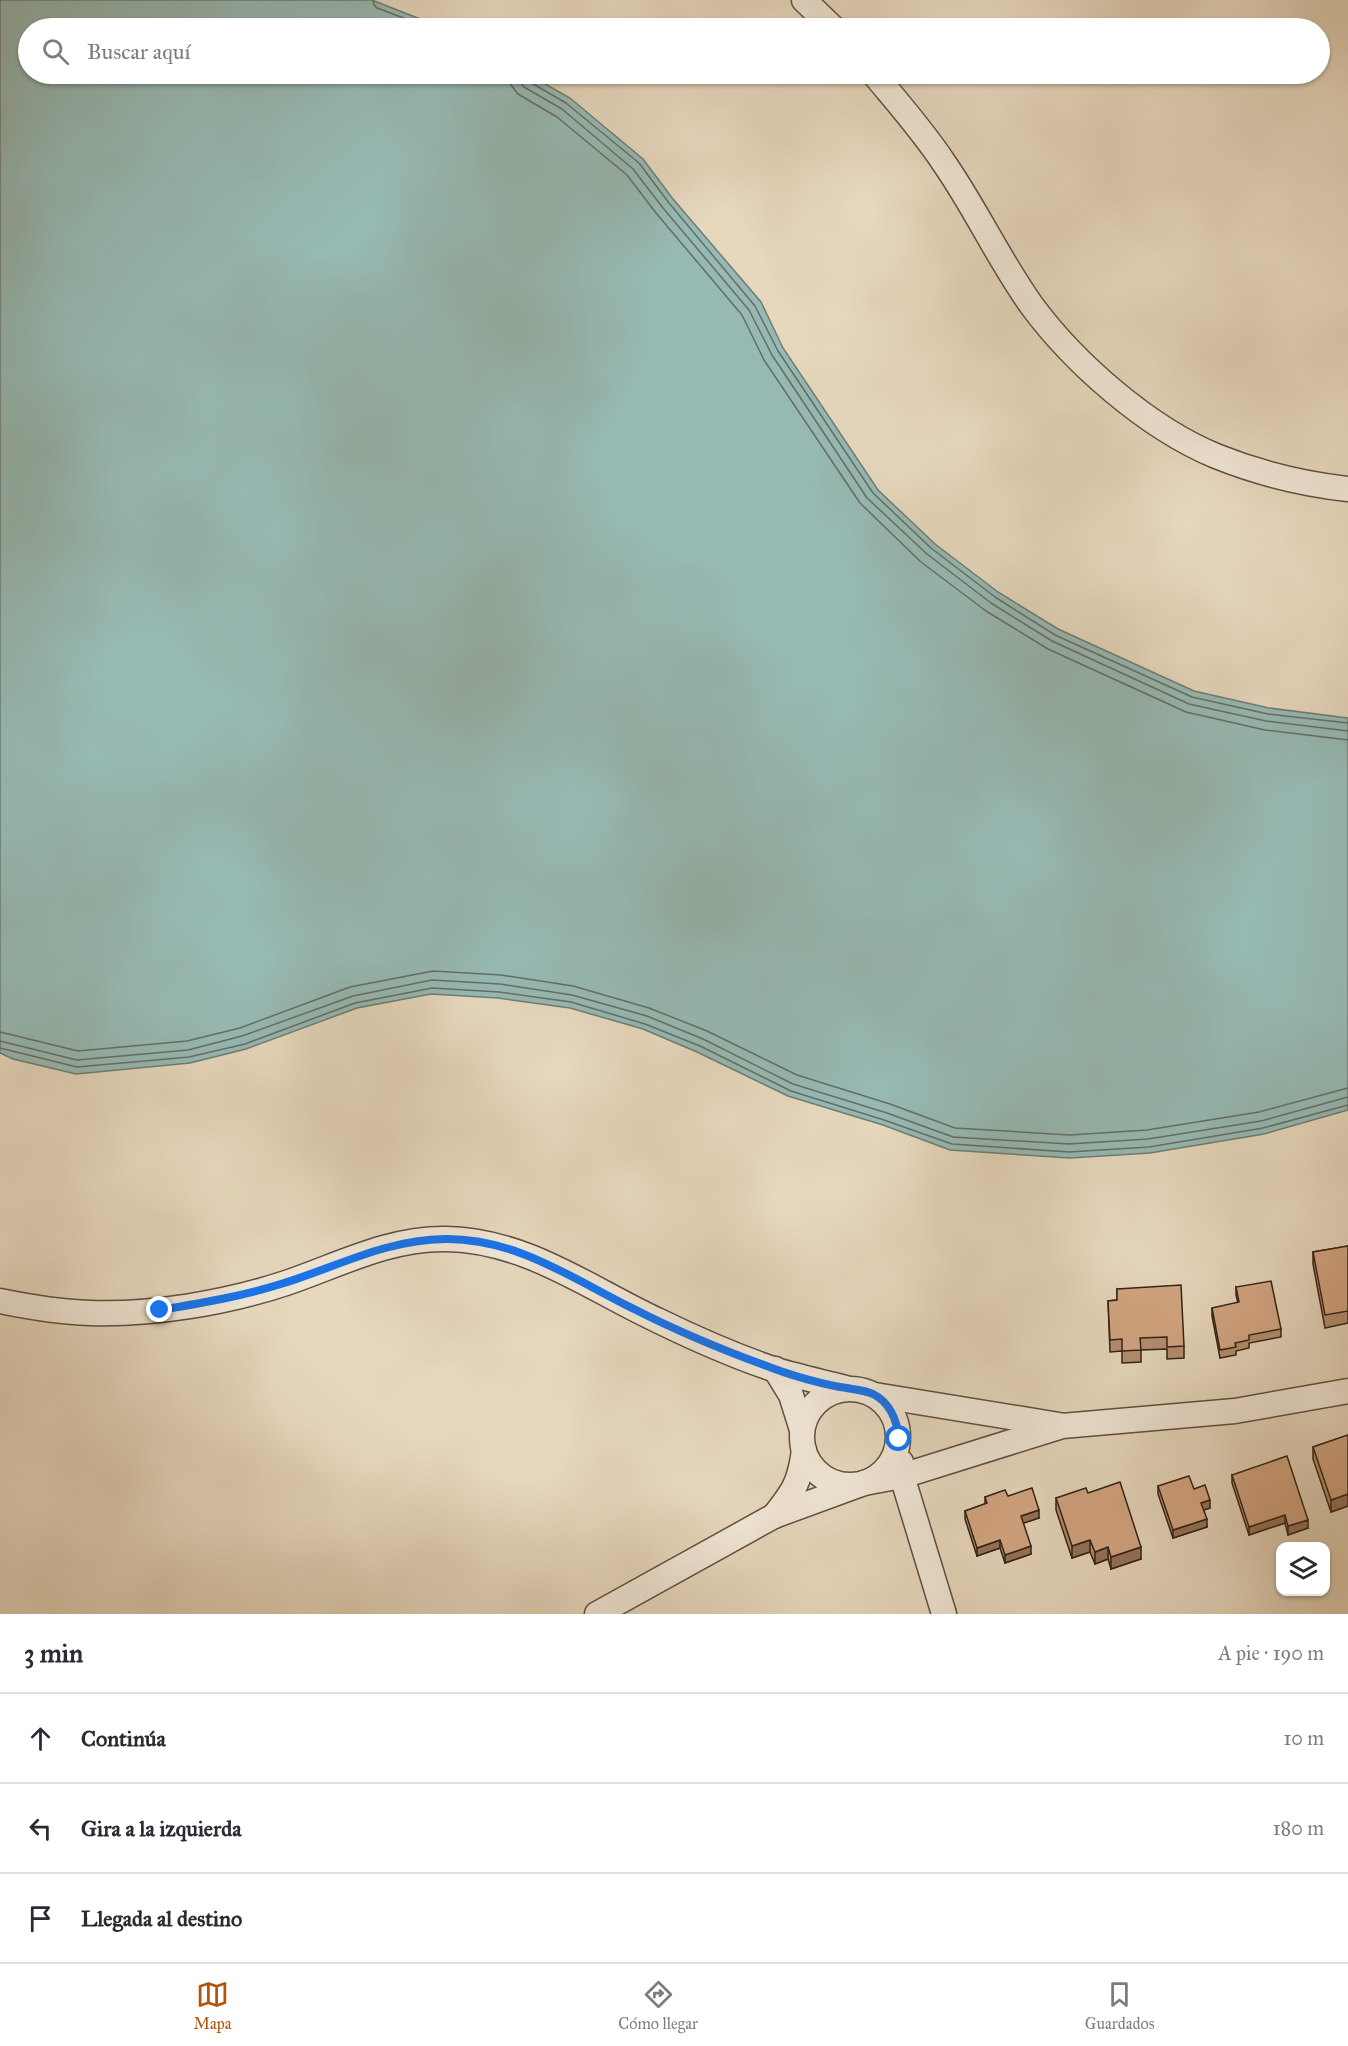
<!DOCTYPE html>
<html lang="es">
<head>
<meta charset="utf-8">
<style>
  :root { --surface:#fff; --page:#f2f2f3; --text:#2b2b33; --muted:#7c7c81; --line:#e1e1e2; --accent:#b45309 }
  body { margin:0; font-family:"IM FELL Great Primer",serif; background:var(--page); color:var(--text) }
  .controls { position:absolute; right:18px; bottom:18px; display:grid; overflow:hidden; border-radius:12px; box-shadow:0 2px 4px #0004 }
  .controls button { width:54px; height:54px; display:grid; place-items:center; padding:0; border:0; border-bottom:2px solid var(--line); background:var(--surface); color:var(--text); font:30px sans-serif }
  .stop { position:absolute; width:18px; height:18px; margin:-14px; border:4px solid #1a73e8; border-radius:50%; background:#fff }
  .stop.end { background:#1a73e8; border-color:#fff; box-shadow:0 2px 6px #0008 }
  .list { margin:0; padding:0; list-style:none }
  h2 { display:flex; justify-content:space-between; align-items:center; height:78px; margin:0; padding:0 24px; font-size:26px }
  h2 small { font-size:20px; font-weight:400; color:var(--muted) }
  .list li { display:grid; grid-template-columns:39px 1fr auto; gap:18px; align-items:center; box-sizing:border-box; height:90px; padding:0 24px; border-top:2px solid var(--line) }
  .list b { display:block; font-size:22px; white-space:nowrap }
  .list em { font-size:20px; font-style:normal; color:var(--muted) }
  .icon { flex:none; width:33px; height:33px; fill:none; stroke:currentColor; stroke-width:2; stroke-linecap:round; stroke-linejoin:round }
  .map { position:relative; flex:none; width:1348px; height:1614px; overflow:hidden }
  .search { position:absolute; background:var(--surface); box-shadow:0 2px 4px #0004; left:18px; right:18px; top:18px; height:66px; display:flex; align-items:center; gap:15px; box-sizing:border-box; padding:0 21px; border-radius:33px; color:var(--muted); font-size:22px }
  .sheet { height:348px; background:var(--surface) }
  nav { display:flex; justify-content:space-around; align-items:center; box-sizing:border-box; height:84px; border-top:2px solid var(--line); background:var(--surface); font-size:16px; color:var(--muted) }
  nav a { display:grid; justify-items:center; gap:3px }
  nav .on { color:var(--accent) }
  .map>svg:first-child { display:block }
  .water { fill:#96b9b3; stroke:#6e7d75; stroke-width:1.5 }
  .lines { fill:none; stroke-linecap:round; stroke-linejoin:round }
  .shore { stroke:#646e66; stroke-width:1.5 }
  .street-casing { stroke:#605041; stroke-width:27 }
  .street { stroke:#efe5d4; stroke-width:24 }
  .wall { fill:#b58f71; stroke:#332318; stroke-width:1.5 }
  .shaded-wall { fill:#94745c; stroke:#332318; stroke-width:1.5 }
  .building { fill:#d3a683; stroke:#332318; stroke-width:1.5 }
  .route { stroke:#1a73e8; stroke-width:8 }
</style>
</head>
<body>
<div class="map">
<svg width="1348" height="1614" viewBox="0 0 1348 1614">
  <rect width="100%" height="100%" fill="#e6d7bd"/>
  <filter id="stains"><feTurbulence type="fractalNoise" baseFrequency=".00333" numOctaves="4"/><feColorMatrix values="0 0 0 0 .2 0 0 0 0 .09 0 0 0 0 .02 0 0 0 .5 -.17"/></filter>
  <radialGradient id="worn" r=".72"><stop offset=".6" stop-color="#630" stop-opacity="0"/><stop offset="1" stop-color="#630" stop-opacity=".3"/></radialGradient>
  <path class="water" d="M 0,0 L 372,0 L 443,28 L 28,28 L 28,74 L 528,74 L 570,98 L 643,159 L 673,199 L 761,302 L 783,348 L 878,490 L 935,544 L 998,592 L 1058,629 L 1194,691 L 1269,708 L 1348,718 L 1348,1110 L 1264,1134 L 1150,1153 L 1070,1158 L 950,1150 L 883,1125 L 788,1096 L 697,1052 L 643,1029 L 570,1008 L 498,998 L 431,994 L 357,1008 L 246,1049 L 190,1063 L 76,1074 L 13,1059 L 0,1053 Z"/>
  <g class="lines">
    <g class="shore">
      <path d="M 373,0 L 374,5 L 377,8 L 430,28"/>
      <path d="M 509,74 L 511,85 L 518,94 L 557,117 L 627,175 L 656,213 L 742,315 L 764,360 L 860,503 L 921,562 L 986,611 L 1048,649 L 1186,712 L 1265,730 L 1348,740"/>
      <path d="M 518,74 L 519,81 L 524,87 L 562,109 L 633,169 L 663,208 L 749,310 L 772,355 L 867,498 L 927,554 L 991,603 L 1052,641 L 1189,704 L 1266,721 L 1348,731"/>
      <path d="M 526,74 L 528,81 L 566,103 L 639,163 L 669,203 L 755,306 L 778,351 L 873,493 L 931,548 L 995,597 L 1055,635 L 1192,697 L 1268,714 L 1348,723"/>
      <path d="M 0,1032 L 78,1051 L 187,1041 L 240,1028 L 350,987 L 433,971 L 501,975 L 573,986 L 649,1008 L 707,1031 L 797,1075 L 890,1104 L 955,1128 L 1070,1135 L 1147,1130 L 1259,1112 L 1348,1088"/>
      <path d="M 0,1041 L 77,1060 L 188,1050 L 242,1036 L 353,996 L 432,980 L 500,984 L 572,995 L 647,1016 L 703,1039 L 793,1084 L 887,1113 L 953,1137 L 1069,1144 L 1148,1139 L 1261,1121 L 1348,1097"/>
      <path d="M 0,1048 L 77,1067 L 189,1057 L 245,1044 L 355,1003 L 432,988 L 499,992 L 571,1002 L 645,1024 L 700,1046 L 791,1091 L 884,1120 L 952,1144 L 1069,1152 L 1149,1147 L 1263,1128 L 1348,1105"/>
    </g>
    <g class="street-casing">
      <g id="street">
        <path d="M 804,0 L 833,28"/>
        <path d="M 874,74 C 898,103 923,131 944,163 C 976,209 999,260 1032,306 C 1075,364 1148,428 1216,456 C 1258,473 1303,484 1348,489"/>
        <path d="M 0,1301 C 29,1307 60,1312 90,1313 C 153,1315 226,1303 286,1283 C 339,1265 389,1238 446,1239 C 526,1240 590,1289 659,1321 C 696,1339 737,1357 776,1370 C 799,1377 823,1382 846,1388"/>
        <path d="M 775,1369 L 791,1395 L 802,1430"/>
        <circle cx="850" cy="1437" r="48"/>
        <path d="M 875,1395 L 1059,1425"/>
        <path d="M 901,1462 L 902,1476 L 944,1614"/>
        <path d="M 774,1516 C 794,1491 800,1482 804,1450"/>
        <path d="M 597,1614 L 774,1516 L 864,1483 L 902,1476 L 1062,1426 L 1235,1411 L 1348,1391"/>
      </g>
    </g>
    <use href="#street" class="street"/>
  </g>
  <g class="wall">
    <path d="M 1348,1246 L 1348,1323 L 1325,1328 L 1313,1264 L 1313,1252 Z"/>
    <path d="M 1236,1287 L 1281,1329 L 1281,1337 L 1249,1343 L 1249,1348 L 1236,1351 L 1236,1355 L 1220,1358 L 1212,1316 L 1212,1308 L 1238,1303 L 1236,1295 Z"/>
    <path d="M 1117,1289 L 1184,1346 L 1184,1358 L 1167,1359 L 1167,1349 L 1141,1350 L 1141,1362 L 1122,1363 L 1122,1351 L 1110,1352 L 1108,1301 L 1117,1300 Z"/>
    <path d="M 1348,1435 L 1348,1506 L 1331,1512 L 1313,1459 L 1313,1447 Z"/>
    <path d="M 1232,1475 L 1308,1528 L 1288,1535 L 1285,1523 L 1249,1535 L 1232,1483 Z"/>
    <path d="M 1158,1486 L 1194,1489 L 1210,1508 L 1204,1510 L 1207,1527 L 1173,1538 L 1158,1494 Z"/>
    <path d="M 1088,1493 L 1141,1559 L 1111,1569 L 1108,1559 L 1095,1564 L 1090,1552 L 1072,1558 L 1056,1510 L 1056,1498 Z"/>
    <path d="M 1008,1496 L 1039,1518 L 1023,1523 L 1031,1554 L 1005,1563 L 1000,1548 L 977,1556 L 965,1519 L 965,1511 L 985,1504 L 985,1497 Z"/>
  </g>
  <g class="shaded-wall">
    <path d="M 1348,1494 L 1348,1506 L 1331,1512 L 1331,1500 Z"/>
    <path d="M 1210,1500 L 1210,1508 L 1201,1511 L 1201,1503 Z"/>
    <path d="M 1039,1510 L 1039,1518 L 1021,1524 L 1021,1516 Z"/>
    <path d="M 1285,1515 L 1285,1523 L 1249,1535 L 1249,1527 Z"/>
    <path d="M 1207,1519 L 1207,1527 L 1173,1538 L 1173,1530 Z"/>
    <path d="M 1308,1520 L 1308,1528 L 1288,1535 L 1288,1526 Z"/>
    <path d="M 1000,1540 L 1000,1548 L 977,1556 L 977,1548 Z"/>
    <path d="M 1090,1540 L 1090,1552 L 1072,1558 L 1072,1546 Z"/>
    <path d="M 1031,1546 L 1031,1554 L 1005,1563 L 1005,1555 Z"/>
    <path d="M 1108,1547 L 1108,1559 L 1095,1564 L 1095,1552 Z"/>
    <path d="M 1141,1547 L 1141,1559 L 1111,1569 L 1111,1557 Z"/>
  </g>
  <g class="building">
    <path d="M 1348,1246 L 1348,1311 L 1325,1315 L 1313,1252 Z"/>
    <path d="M 1271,1281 L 1281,1329 L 1249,1335 L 1249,1340 L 1235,1343 L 1236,1347 L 1220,1350 L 1212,1308 L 1239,1302 L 1236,1287 Z"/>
    <path d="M 1181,1285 L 1184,1346 L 1167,1347 L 1167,1337 L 1140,1338 L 1141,1350 L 1122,1351 L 1122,1339 L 1110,1340 L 1108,1301 L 1117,1300 L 1117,1289 Z"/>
    <path d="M 1348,1435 L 1348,1494 L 1331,1500 L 1313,1447 Z"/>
    <path d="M 1287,1456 L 1308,1520 L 1288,1526 L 1285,1515 L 1249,1527 L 1232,1475 Z"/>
    <path d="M 1189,1476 L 1194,1489 L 1205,1485 L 1210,1500 L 1201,1503 L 1207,1519 L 1173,1530 L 1158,1486 Z"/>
    <path d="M 1120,1482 L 1141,1547 L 1111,1557 L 1108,1547 L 1095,1552 L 1090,1540 L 1072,1546 L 1056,1498 L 1086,1488 L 1088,1493 Z"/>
    <path d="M 1032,1488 L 1039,1510 L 1021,1516 L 1031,1546 L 1005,1555 L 1000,1540 L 977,1548 L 965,1511 L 987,1503 L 985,1497 L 1005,1490 L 1008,1496 Z"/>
  </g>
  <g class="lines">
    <path class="route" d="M 160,1310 C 202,1303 244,1296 284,1283 C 339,1266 385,1240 445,1239 C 516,1238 573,1279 634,1309 C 679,1332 725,1351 772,1368 C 793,1376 825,1385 847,1388 C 856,1390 864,1390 873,1394 C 891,1403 897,1421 899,1439"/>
  </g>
  <rect width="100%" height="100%" filter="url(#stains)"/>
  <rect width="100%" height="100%" fill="url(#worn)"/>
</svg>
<div class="controls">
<button><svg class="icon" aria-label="layers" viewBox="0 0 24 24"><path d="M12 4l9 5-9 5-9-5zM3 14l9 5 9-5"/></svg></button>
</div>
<div class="stop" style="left:899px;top:1439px"></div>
<div class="stop end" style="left:160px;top:1310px"></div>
<div class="search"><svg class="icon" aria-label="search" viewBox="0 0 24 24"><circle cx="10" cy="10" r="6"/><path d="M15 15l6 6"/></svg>Buscar aquí</div>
</div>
<section class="sheet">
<h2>3 min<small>A pie · 190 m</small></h2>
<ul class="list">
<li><svg class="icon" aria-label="ahead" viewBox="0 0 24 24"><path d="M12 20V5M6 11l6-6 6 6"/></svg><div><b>Continúa</b></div><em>10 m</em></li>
<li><svg class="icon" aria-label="left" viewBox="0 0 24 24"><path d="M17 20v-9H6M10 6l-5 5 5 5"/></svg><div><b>Gira a la izquierda</b></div><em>180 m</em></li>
<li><svg class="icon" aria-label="arrive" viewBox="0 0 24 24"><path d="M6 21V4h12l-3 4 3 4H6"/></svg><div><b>Llegada al destino</b></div></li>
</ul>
</section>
<nav>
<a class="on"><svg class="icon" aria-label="map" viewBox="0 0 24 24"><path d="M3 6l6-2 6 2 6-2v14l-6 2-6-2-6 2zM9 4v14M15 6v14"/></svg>Mapa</a>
<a><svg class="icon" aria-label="directions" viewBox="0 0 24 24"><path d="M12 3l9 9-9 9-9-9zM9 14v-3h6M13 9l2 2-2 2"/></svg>Cómo llegar</a>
<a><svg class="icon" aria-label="saved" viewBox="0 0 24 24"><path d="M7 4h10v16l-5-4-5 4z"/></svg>Guardados</a>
</nav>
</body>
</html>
